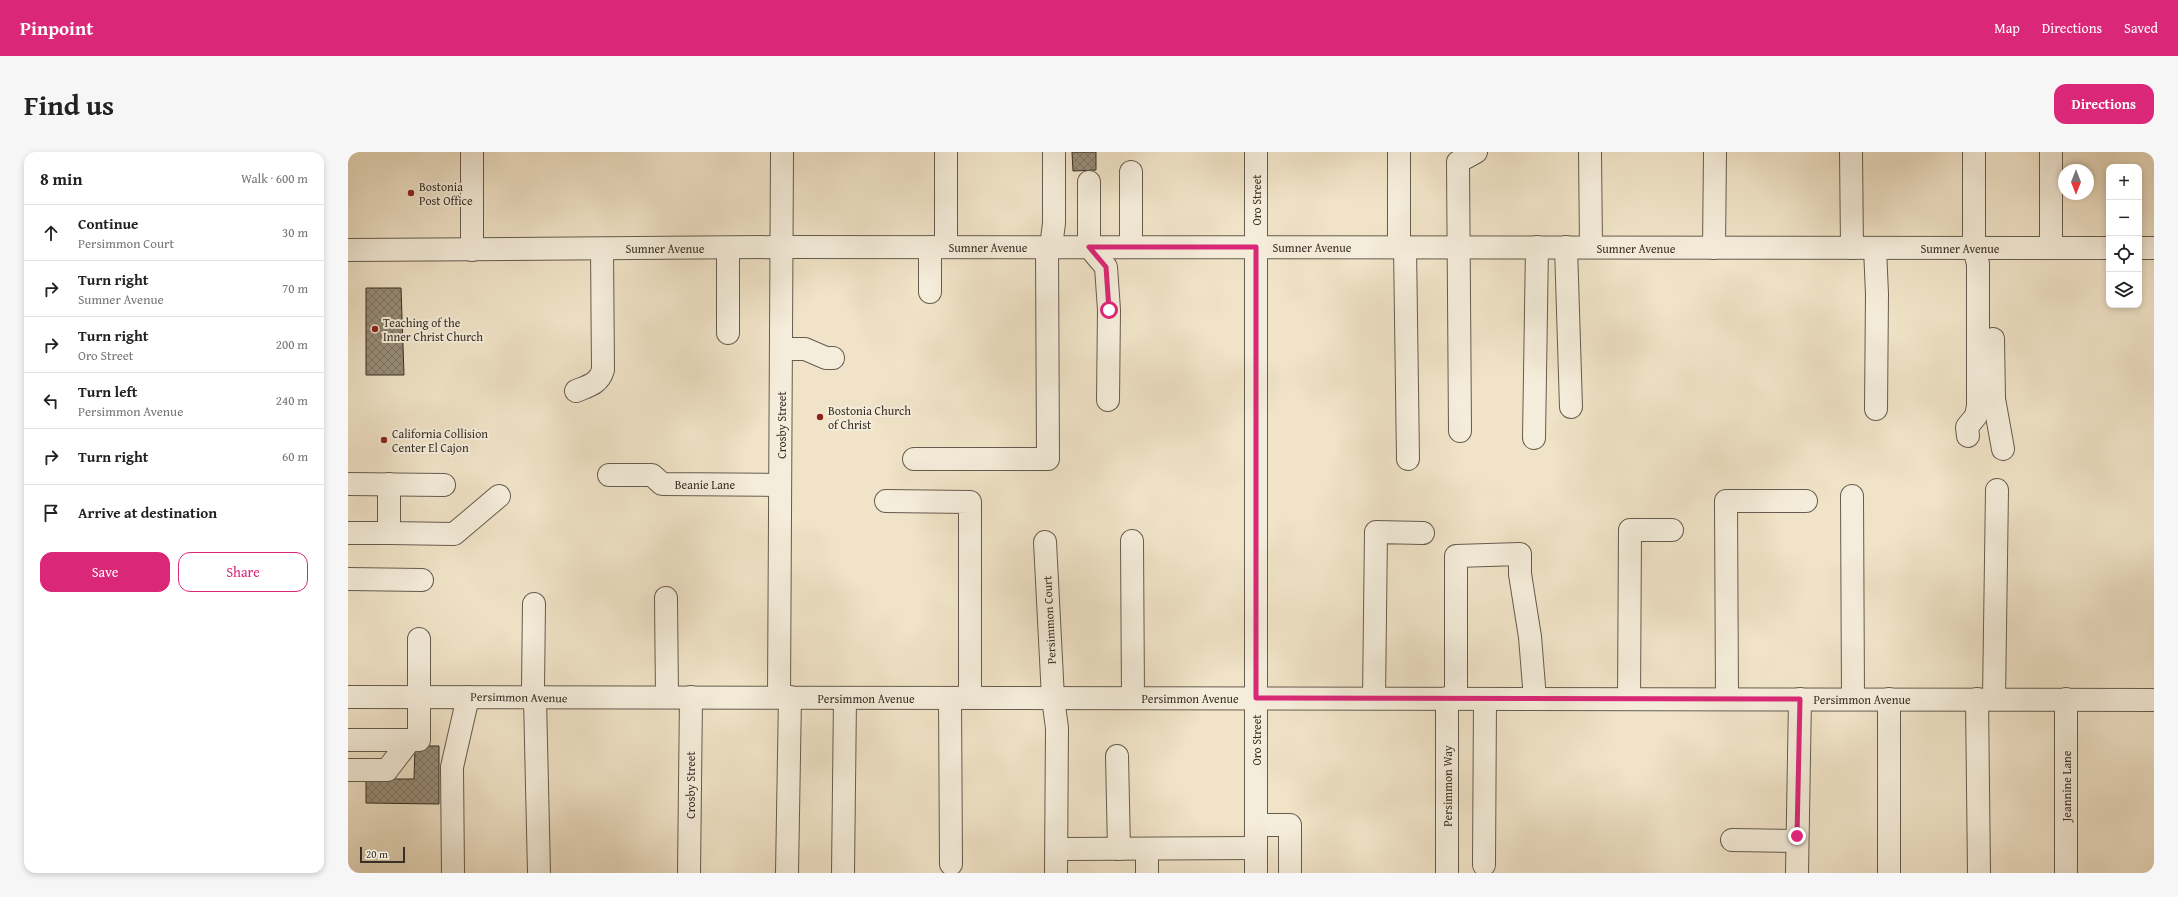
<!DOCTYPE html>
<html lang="en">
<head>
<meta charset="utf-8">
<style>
  :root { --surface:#fff; --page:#f6f6f6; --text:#222; --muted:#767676; --line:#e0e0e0; --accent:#db2777 }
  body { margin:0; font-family:"Gentium Book Plus",serif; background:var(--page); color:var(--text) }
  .controls { position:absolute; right:12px; top:12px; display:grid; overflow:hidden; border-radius:8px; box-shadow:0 2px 6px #0003 }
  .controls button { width:36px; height:36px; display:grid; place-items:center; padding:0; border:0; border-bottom:1px solid var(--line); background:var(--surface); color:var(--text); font:20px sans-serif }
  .compass { position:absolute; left:1710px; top:12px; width:36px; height:36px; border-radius:50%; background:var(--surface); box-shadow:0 2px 6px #0003; rotate:180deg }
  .scale { position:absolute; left:12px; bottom:10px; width:45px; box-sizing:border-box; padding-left:4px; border:2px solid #382f25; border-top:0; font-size:11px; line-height:14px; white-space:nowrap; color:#382f25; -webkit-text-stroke:3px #f5eddb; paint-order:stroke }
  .stop { position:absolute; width:12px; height:12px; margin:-9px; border:3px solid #db2777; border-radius:50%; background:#fff }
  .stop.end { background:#db2777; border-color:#fff; box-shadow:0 1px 4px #0008 }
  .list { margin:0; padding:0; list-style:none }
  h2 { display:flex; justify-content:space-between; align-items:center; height:52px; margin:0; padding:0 16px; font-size:17px }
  h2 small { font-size:13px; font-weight:400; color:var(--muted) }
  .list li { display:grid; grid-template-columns:26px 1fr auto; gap:12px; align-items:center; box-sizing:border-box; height:56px; padding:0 16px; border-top:1px solid var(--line) }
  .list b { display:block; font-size:15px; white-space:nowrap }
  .list p { margin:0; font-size:13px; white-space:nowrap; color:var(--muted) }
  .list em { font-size:13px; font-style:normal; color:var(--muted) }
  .actions { display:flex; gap:8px; padding:12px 16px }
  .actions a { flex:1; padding:9px 0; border:1px solid var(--accent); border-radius:12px; text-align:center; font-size:14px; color:var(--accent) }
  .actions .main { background:var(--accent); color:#fff }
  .icon { flex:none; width:22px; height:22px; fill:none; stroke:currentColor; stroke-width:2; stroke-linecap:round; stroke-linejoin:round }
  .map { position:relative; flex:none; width:1806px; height:721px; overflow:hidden; border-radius:12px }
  header { display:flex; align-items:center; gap:24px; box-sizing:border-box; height:56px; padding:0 20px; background:var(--accent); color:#fff }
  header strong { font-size:19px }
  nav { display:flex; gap:22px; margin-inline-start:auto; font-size:14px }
  .intro { display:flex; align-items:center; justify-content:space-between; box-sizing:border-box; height:96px; padding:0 24px }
  h1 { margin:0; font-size:28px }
  .button { padding:10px 18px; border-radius:12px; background:var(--accent); color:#fff; font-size:14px; font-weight:700 }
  main { display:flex; gap:24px; padding:0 24px }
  aside { flex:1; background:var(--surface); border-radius:12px; box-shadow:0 2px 6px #0003 }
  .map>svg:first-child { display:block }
  .building { fill:url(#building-cross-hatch); stroke:#382f25 }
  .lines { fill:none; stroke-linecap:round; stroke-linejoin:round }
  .minor-casing { stroke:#665c4e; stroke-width:24 }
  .minor { stroke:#f5eddb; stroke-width:22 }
  .route { stroke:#db2777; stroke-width:5 }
  .poi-dot { fill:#8f2418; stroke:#f5eddb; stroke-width:1.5 }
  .labels { text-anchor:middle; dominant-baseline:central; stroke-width:4; stroke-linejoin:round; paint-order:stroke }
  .poi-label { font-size:12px; fill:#382f25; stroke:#f5eddb; text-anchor:start }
  .street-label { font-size:12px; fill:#382f25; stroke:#f5eddb }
</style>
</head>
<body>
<header>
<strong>Pinpoint</strong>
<nav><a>Map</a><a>Directions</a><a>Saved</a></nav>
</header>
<div class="intro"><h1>Find us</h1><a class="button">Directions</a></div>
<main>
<aside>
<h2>8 min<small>Walk · 600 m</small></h2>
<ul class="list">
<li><svg class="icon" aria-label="ahead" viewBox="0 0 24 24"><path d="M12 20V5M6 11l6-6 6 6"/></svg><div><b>Continue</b><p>Persimmon Court</p></div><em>30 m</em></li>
<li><svg class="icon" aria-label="right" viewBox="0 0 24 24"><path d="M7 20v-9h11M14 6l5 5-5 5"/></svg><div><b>Turn right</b><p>Sumner Avenue</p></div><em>70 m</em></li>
<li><svg class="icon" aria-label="right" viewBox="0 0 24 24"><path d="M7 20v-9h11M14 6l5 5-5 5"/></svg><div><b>Turn right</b><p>Oro Street</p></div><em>200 m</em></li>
<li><svg class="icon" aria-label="left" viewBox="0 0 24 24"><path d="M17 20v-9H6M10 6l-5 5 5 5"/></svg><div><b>Turn left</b><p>Persimmon Avenue</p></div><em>240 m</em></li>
<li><svg class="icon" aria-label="right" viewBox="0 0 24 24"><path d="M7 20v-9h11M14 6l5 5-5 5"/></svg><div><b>Turn right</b></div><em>60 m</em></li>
<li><svg class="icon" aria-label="arrive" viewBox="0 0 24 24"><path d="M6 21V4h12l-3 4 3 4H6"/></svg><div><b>Arrive at destination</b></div></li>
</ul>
<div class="actions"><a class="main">Save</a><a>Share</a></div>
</aside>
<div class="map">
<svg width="1806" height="721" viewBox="0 0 1806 721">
  <defs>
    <pattern id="building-cross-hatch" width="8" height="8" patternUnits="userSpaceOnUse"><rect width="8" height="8" fill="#988d79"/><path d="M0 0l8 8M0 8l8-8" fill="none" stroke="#7d7463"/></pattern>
  </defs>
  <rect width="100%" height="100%" fill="#f0e3c7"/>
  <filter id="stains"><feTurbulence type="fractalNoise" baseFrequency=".005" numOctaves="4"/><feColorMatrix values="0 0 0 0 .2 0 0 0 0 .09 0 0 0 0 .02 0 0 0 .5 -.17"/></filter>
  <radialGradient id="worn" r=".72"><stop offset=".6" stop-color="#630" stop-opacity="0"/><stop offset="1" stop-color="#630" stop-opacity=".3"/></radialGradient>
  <g class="building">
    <path d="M 724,0 L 748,0 L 748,18 L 725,19 Z"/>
    <path d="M 18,136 L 53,136 L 56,223 L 18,223 Z"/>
    <path d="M 67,594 L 91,594 L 91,652 L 18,651 L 18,627 L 66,627 Z"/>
  </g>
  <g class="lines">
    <g class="minor-casing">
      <g id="minor">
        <path d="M 124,0 L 124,98"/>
        <path d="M 908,0 L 908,721"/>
        <path d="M 1051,0 L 1051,95"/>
        <path d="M 1242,0 L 1243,95"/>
        <path d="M 1503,0 L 1504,96"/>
        <path d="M 1703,0 L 1703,96"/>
        <path d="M 783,20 L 783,95"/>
        <path d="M 741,30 L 741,95"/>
        <path d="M 582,95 L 582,140"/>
        <path d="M 598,95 L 598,0"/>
        <path d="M 703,95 L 706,71 L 706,0"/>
        <path d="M 741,95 L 758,115 L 761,158 L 760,248"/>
        <path d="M 1057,95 L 1060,307"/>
        <path d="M 1218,95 L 1223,255"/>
        <path d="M 1366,96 L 1367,0"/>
        <path d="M 1527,96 L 1529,142 L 1528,257"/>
        <path d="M 1791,96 L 1806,96"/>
        <path d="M 0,98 L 434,95 L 1761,96"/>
        <path d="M 380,181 L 380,96"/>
        <path d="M 1645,187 L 1646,247 L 1655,297"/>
        <path d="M 433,197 L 457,197 L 478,206 L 485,206"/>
        <path d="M 228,239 C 240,234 251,232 255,218 L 254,97"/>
        <path d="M 1112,279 L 1110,10 L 1128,0"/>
        <path d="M 1620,284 L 1619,275 L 1628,264 L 1630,254 L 1630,112 L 1626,96 L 1626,0"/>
        <path d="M 1186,286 L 1189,95"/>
        <path d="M 566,307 L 700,307 L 699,95"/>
        <path d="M 261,323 L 304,323 L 314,332 L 432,333"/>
        <path d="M 0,332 L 96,333"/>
        <path d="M 41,332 L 41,381 L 106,382 L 151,344"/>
        <path d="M 1504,344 L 1505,547"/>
        <path d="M 538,349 L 622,350 L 622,546"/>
        <path d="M 0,381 L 41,381"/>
        <path d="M 784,389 L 785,546"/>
        <path d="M 697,390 L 705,546 L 709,576 L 708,721"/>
        <path d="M 0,427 L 74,428"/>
        <path d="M 318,446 L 319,545"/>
        <path d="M 186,452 L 185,536 L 187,546 L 191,721"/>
        <path d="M 0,545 L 1806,548"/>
        <path d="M 431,545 L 434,0"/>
        <path d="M 602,546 L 603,712"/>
        <path d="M 1026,546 L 1028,380 L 1075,381"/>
        <path d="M 1099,546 L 1099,721"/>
        <path d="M 1108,546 L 1108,404 L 1172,402 L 1172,422 L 1182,485 L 1187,547"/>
        <path d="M 1281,547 L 1282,378 L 1324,378"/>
        <path d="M 1379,547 L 1378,349 L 1458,349"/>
        <path d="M 1541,547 L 1541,721"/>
        <path d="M 1629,547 L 1631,721"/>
        <path d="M 1646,547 L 1649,338"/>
        <path d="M 1718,547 L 1718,721"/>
        <path d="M 0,588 L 71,588 L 71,487"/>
        <path d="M 769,604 L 771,697"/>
        <path d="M 0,618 L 39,618 L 62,588"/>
        <path d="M 908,673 L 942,673 L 942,721"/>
        <path d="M 1384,688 L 1449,689"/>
        <path d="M 716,697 L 908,696"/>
        <path d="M 799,697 L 799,721"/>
        <path d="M 1136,713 L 1137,547"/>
        <path d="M 105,721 L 104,615 L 120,545"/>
        <path d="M 341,721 L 343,545"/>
        <path d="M 439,721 L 442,545"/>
        <path d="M 495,721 L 497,546"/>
        <path d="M 1449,721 L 1452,547"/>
      </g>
    </g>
    <use href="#minor" class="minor"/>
  </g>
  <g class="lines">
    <path class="route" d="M 761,158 L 758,115 L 741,95 L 908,95 L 908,546 L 1452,547 L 1449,684"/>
  </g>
  <g class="poi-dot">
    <circle cx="63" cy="41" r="4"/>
    <circle cx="27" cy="177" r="4"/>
    <circle cx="472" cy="265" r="4"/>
    <circle cx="36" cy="288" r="4"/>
  </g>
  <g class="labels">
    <g class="poi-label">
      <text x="71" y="34">Bostonia<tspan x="71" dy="14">Post Office</tspan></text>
      <text x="35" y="170">Teaching of the<tspan x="35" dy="14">Inner Christ Church</tspan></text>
      <text x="480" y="258">Bostonia Church<tspan x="480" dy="14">of Christ</tspan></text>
      <text x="44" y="281">California Collision<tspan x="44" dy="14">Center El Cajon</tspan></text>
    </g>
    <g class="street-label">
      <text transform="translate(908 48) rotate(-90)">Oro Street</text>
      <text x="640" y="95">Sumner Avenue</text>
      <text x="964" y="95">Sumner Avenue</text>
      <text x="317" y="96">Sumner Avenue</text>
      <text x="1288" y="96">Sumner Avenue</text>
      <text x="1612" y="96">Sumner Avenue</text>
      <text transform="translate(433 273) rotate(-90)">Crosby Street</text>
      <text x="357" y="332">Beanie Lane</text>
      <text transform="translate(701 468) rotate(-93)">Persimmon Court</text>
      <text transform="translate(171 545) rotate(1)">Persimmon Avenue</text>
      <text x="518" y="546">Persimmon Avenue</text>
      <text x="842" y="546">Persimmon Avenue</text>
      <text x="1514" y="547">Persimmon Avenue</text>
      <text transform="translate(908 588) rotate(-90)">Oro Street</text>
      <text transform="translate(342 633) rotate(-90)">Crosby Street</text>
      <text transform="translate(1099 634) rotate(-90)">Persimmon Way</text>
      <text transform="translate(1718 634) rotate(-90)">Jeannine Lane</text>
    </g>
  </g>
  <rect width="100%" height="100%" filter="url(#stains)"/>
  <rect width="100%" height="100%" fill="url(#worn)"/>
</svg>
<div class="controls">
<button>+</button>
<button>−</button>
<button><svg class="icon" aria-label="locate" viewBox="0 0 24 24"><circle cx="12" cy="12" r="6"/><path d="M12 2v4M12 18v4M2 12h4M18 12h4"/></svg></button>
<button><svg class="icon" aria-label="layers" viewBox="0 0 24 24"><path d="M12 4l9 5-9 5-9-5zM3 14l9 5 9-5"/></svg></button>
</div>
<svg class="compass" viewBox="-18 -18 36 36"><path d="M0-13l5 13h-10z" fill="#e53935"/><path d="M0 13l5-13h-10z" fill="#767676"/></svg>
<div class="scale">20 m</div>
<div class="stop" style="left:761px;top:158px"></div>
<div class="stop end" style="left:1449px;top:684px"></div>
</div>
</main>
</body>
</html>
